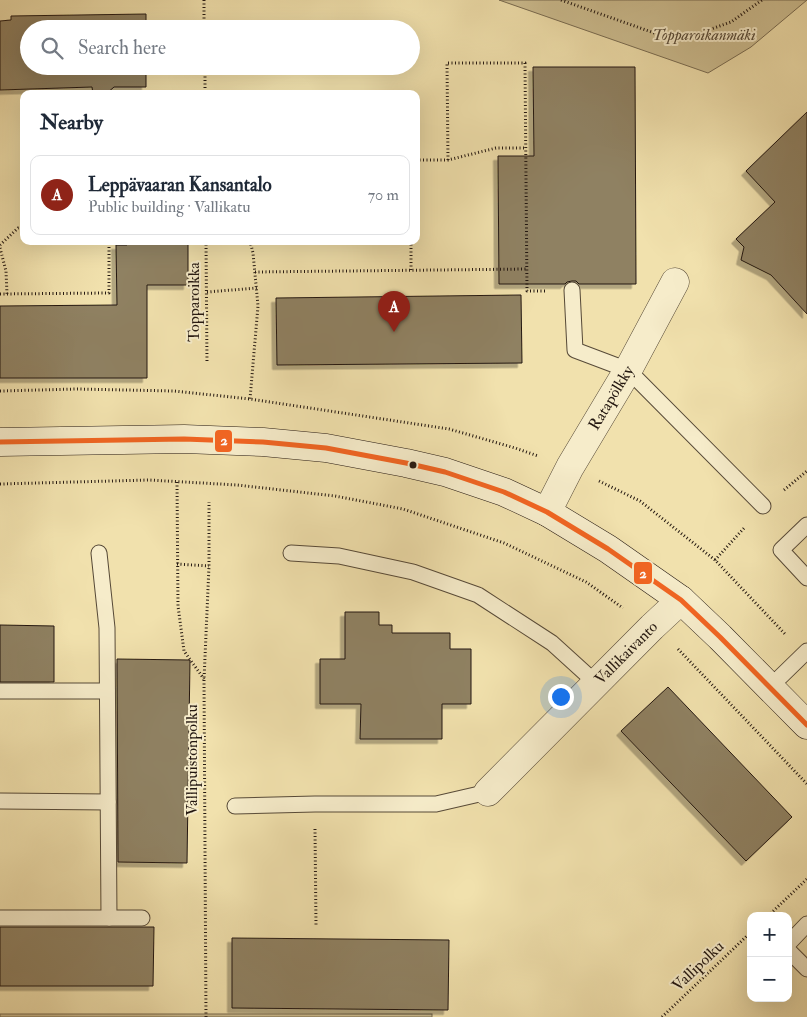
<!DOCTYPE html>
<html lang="en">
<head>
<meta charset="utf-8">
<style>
  :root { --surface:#fff; --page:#f2f2f3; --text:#1f2937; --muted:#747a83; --line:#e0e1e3; --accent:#8f2418 }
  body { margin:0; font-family:"IM FELL Double Pica",serif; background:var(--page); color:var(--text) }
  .controls { position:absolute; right:15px; bottom:15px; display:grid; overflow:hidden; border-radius:10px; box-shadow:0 5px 20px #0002 }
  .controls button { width:45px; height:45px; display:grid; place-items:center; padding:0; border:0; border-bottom:1px solid var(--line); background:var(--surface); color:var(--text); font:25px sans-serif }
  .you { position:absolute; left:560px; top:696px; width:18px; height:18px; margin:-12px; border:4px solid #fff; border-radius:50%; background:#1a73e8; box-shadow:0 0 0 8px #1a73e833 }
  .badge { display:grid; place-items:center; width:32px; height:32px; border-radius:50%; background:var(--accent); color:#fff; font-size:16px; font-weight:700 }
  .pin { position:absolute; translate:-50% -41px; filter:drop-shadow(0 1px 2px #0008) }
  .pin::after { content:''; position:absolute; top:26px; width:18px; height:15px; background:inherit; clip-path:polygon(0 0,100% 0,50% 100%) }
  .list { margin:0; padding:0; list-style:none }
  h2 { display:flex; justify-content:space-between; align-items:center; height:65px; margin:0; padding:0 20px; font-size:21px }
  h2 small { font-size:16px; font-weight:400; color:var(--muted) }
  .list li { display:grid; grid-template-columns:32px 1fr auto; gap:15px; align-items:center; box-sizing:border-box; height:80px; margin:0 10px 10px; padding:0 10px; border:1px solid var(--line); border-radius:10px }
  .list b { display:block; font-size:19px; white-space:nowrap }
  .list p { margin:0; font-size:16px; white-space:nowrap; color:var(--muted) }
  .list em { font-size:16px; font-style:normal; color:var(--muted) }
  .icon { flex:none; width:28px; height:28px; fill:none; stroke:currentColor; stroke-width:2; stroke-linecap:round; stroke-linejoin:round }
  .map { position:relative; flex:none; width:807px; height:1017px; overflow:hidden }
  .search { position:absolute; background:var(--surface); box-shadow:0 5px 20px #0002; left:20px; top:20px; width:400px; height:55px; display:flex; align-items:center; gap:12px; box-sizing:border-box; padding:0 18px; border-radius:28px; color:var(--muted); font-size:19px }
  .panel { position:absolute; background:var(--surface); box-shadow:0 5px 20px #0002; left:20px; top:90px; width:400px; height:155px; border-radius:10px }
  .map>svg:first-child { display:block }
  .green { fill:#cebf92; stroke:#796c52 }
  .building { fill:#8f8162; stroke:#241811; filter:url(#shadow) }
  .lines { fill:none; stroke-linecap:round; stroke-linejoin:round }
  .service-casing { stroke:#574a38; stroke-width:17 }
  .minor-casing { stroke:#574a38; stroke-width:29 }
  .secondary-casing { stroke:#241811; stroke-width:29 }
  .path { stroke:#241811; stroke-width:3; stroke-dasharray:1 2.5; stroke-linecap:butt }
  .service { stroke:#f6ecca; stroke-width:15 }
  .minor { stroke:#f6ecca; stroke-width:28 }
  .secondary { stroke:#f6ecca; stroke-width:28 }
  .bus-1-casing { stroke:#f6ecca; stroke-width:9 }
  .bus-1 { stroke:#f26522; stroke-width:5 }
  .bus-dot { fill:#241811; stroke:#f6ecca; stroke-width:2 }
  .labels { text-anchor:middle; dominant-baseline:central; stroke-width:4; stroke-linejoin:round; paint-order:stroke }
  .park-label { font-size:16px; font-style:italic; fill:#574a38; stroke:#f6ecca }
  .street-label { font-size:16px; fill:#241811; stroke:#f6ecca }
  .line-badge { stroke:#f6ecca; stroke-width:2 }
  .badge-label { font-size:14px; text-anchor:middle; font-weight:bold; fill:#fff }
</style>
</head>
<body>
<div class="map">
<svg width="807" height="1017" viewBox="0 0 807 1017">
  <defs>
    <filter id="shadow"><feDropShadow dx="-4.5" dy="4.5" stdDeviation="0" flood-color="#0004"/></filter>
  </defs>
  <rect width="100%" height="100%" fill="#f1e1ad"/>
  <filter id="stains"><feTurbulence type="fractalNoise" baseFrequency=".004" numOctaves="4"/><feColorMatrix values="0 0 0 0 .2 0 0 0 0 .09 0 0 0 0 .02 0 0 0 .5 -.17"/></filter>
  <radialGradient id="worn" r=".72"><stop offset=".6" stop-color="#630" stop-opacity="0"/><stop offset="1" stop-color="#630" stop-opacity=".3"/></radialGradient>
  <g class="green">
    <path d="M 499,0 L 807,0 L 751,47 L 708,73 Z"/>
    <rect x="0" y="1014" width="432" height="3"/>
  </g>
  <g class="building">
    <path d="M 146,14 L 146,29 L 29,29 L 29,66 L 146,66 L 146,87 L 114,87 L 106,94 L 93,94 L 92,87 L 0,90 L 0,21 L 11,20 L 11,16 Z"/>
    <path d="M 533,67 L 635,67 L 636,284 L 579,284 L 576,281 L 572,281 L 567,282 L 565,284 L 499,284 L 498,156 L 534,156 Z"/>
    <path d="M 807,112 L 807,314 L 771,275 L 741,260 L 744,247 L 736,239 L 775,202 L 746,171 Z"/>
    <path d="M 127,241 L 188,241 L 188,285 L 147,285 L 147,378 L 0,378 L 0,306 L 117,305 L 116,245 L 127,245 Z"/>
    <path d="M 521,295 L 522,363 L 277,365 L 276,298 Z"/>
    <path d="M 345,612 L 379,612 L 379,625 L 392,625 L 392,633 L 450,633 L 450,649 L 471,649 L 471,704 L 442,704 L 442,739 L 360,739 L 361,704 L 320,704 L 320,659 L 345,659 Z"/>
    <path d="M 0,625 L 54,626 L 54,682 L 0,682 Z"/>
    <path d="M 117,659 L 190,660 L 187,863 L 118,862 Z"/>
    <path d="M 668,687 L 792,817 L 746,861 L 621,731 Z"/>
    <path d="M 0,927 L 154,927 L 153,986 L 0,986 Z"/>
    <path d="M 232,938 L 449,940 L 448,1010 L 232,1008 Z"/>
  </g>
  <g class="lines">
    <g class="service-casing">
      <g id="service">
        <path d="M 572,290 L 575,350 L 628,370 L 763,506"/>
        <path d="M 807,525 L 781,550 L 807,578"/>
        <path d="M 99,553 L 107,628 L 109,918"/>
        <path d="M 291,553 L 339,556 L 413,572 L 478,595 L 552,643 L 596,683"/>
        <path d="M 770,687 L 807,651"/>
        <path d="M 0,691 L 107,691"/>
        <path d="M 0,801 L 108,802"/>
        <path d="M 235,806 L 315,804 L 436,804 L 488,792"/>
        <path d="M 0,918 L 142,918"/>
        <path d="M 788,944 L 807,924"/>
        <path d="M 788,950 L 807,969"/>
      </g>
    </g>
    <g class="minor-casing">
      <g id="minor">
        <path id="s1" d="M 547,512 L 570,467 L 628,370 L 675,282"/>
        <path id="s2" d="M 488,792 L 652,627 L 681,600"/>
      </g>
    </g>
    <g class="secondary-casing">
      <path id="secondary" d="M 0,442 L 184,439 L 263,442 L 326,448 L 406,463 L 445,472 L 504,492 L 547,512 L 608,549 L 681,600 L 720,637 L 807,725"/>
    </g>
    <g class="path">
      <path d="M 204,0 L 204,29"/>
      <path d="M 561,0 L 677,41 L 731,22 L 762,0"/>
      <path d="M 205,66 L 205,94"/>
      <path d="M 416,160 L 448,160 L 496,148 L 526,148"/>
      <path d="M 448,160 L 447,63 L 525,63 L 527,291 L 547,291"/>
      <path d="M 206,241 L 207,363"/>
      <path d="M 250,241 L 253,253 L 258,306 L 250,399"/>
      <path d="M 411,241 L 411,271"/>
      <path d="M 0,245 L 18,228 L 24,227"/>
      <path d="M 0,248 L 6,271 L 7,294"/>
      <path d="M 255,272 L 527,269"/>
      <path d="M 207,292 L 257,288"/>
      <path d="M 0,294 L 109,293 L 109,241"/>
      <path d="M 0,391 L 77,389 L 174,391 L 250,399 L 449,429 L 515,448 L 538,456"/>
      <path d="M 599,481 L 640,501 L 715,560 L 786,635"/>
      <path d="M 177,482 L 178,606 L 184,651 L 204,679"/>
      <path d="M 0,484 L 149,480 L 237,485 L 335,496 L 403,509 L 504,543 L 586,582 L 623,608"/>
      <path d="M 784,490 L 807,471"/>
      <path d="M 715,560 L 745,527"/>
      <path d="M 177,564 L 209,566"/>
      <path d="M 678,649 L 807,784"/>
      <path d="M 315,829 L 316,925"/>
      <path d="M 768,916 L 807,879"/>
      <path d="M 206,1017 L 204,680 L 209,566 L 209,502"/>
      <path d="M 662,1017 L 751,932"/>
    </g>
    <use href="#service" class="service"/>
    <use href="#minor" class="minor"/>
    <use href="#secondary" class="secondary"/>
    <g class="bus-1-casing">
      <path id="bus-1" d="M 0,442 L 184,439 L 263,442 L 326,448 L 406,463 L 445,472 L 504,492 L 547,512 L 608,549 L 681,600 L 720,637 L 807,725"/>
    </g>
    <use href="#bus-1" class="bus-1"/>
  </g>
  <circle class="bus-dot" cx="413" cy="465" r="4.5"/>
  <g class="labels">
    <g class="park-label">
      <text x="704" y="35">Topparoikanmäki</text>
    </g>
    <g class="street-label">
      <text transform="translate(194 302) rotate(-90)">Topparoikka</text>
      <text stroke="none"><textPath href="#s1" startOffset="131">Ratapölkky</textPath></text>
      <text stroke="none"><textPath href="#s2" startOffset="196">Vallikaivanto</textPath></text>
      <text transform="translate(192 760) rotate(-90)">Vallipuistonpolku</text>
      <text transform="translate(698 966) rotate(-44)">Vallipolku</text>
    </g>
  </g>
  <g class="line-badge">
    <rect x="214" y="429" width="19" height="24" rx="5" fill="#f26522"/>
    <rect x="633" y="561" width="20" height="24" rx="5" fill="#f26522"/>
  </g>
  <g class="badge-label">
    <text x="224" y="445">2</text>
    <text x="643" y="578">2</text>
  </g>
  <rect width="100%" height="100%" filter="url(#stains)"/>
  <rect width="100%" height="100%" fill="url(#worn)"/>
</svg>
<div class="controls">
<button>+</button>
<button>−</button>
</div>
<div class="you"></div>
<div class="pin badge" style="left:394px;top:332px">A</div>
<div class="search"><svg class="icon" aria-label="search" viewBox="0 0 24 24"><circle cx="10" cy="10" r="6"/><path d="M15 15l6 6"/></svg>Search here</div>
<section class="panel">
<h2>Nearby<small></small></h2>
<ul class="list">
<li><span class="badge">A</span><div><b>Leppävaaran Kansantalo</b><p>Public building · Vallikatu</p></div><em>70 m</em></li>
</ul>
</section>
</div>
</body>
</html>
